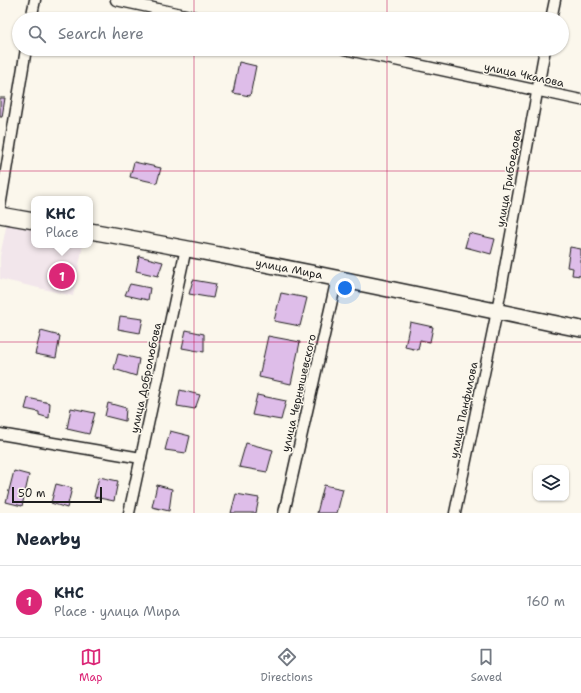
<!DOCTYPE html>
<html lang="en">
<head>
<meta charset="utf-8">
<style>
  :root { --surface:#fff; --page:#f6f6f7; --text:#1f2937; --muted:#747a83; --line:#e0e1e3; --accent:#db2777 }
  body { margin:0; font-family:"Shantell Sans",sans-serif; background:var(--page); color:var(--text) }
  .controls { position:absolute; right:12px; bottom:12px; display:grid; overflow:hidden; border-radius:8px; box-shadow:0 1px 3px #0004 }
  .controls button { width:36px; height:36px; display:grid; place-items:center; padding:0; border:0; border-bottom:1px solid var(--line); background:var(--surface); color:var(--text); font:20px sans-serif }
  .scale { position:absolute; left:12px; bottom:10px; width:90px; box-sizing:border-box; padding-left:4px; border:2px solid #1c1c1c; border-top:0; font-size:11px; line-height:14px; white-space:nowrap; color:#1c1c1c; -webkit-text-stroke:3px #fbf7ec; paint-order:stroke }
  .you { position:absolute; left:345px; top:288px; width:14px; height:14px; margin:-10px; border:3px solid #fff; border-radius:50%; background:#1a73e8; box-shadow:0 0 0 6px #1a73e833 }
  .badge { display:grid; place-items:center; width:26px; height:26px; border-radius:50%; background:var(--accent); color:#fff; font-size:13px; font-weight:700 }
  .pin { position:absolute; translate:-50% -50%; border:2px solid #fff; box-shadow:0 1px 4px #0006 }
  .popup { position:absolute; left:31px; top:196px; width:62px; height:52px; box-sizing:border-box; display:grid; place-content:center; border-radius:8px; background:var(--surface); filter:drop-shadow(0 1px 3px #0005); font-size:13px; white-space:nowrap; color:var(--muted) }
  .popup b { font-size:15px; color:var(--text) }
  .popup::after { content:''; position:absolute; left:50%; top:100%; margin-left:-8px; border:8px solid transparent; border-top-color:var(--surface) }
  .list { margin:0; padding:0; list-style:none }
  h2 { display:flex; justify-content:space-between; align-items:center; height:52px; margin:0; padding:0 16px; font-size:17px }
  h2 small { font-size:13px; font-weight:400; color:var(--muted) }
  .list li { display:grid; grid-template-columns:26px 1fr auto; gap:12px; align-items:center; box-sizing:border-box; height:72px; padding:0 16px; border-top:1px solid var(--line) }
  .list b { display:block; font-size:15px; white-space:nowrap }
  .list p { margin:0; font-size:13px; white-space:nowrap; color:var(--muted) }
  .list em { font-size:13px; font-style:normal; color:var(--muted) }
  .icon { flex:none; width:22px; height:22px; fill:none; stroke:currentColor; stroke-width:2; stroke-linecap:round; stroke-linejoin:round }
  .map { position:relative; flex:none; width:581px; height:513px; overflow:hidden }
  .search { position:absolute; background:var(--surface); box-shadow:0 1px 3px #0004; left:12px; right:12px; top:12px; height:44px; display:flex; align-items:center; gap:10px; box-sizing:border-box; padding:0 14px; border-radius:22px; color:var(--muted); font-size:15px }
  .sheet { height:124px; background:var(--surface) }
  nav { display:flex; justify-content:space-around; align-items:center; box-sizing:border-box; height:56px; border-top:1px solid var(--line); background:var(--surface); font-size:11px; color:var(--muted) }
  nav a { display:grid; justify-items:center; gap:2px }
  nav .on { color:var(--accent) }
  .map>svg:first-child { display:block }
  .built { fill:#f2e6eb }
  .building { fill:#debde9; stroke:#1c1c1c }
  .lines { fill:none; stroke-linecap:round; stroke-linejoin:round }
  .street-casing { stroke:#1c1c1c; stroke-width:13 }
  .secondary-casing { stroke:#1c1c1c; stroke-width:18 }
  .street { stroke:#fbf7ec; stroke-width:10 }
  .secondary { stroke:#fbf7ec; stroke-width:15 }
  .grid { fill:none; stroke:#c2185b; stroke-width:1; stroke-opacity:0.55 }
  .labels { text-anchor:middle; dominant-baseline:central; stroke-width:3; stroke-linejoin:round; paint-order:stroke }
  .street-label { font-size:11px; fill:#1c1c1c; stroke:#fbf7ec }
</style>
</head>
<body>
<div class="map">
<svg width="581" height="513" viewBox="0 0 581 513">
  <rect width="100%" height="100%" fill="#fbf7ec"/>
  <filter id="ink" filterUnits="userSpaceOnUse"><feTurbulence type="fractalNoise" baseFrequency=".025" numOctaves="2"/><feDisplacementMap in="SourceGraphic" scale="8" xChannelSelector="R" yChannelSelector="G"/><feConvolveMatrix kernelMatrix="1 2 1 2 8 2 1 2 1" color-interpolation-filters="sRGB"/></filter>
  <g filter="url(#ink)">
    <path class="built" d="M 7,223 L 34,229 L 34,245 L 83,245 L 73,296 L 0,279 L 0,256 Z"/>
    <g class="building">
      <path d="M 239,62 L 256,66 L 250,96 L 233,93 Z"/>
      <path d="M 0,98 L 5,98 L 2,117 L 0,117 Z"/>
      <path d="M 134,162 L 161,168 L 157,183 L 130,177 Z"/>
      <path d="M 469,233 L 495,239 L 491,254 L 465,247 Z"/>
      <path d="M 570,247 L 581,249 L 581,276 L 572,275 L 573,268 L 567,267 Z"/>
      <path d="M 139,256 L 163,262 L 158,276 L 136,271 Z"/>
      <path d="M 57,270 L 69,273 L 67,282 L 54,279 Z"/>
      <path d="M 193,280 L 216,284 L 213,298 L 189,294 Z"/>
      <path d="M 130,284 L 150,288 L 148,300 L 125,295 Z"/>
      <path d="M 281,293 L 307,298 L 300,326 L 274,321 Z"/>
      <path d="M 120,316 L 143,319 L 140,333 L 118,329 Z"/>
      <path d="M 410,322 L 433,327 L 430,342 L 420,340 L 418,350 L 405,347 Z"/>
      <path d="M 186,330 L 204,334 L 204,352 L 182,348 Z"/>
      <path d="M 41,331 L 60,336 L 56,358 L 35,354 Z"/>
      <path d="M 268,336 L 300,342 L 291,384 L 259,377 Z"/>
      <path d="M 118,354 L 139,359 L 136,376 L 114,369 Z"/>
      <path d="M 180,390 L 200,395 L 195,409 L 177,406 Z"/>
      <path d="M 257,395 L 286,401 L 281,420 L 252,415 Z"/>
      <path d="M 28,398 L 50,403 L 49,418 L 39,415 L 39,412 L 25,409 Z"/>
      <path d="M 108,403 L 126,408 L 125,421 L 105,416 Z"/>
      <path d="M 71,408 L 95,413 L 89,434 L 67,429 Z"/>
      <path d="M 170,431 L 190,436 L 186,453 L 165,450 Z"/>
      <path d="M 246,443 L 273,450 L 267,472 L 239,467 Z"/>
      <path d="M 14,471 L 29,475 L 22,506 L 6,502 Z"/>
      <path d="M 99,477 L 118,481 L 114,501 L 94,497 Z"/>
      <path d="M 56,484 L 72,488 L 67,508 L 51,503 Z"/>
      <path d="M 157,485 L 172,489 L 169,511 L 152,507 Z"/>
      <path d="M 324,485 L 343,489 L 337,513 L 317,513 Z"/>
      <path d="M 236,494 L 259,498 L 256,513 L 231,513 Z"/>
    </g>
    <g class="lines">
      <g class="street-casing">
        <g id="street">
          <path d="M 116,0 L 204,19"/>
          <path d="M 31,19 L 35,0"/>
          <path d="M 551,19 L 555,0"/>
          <path d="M 344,49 L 581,100"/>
          <path d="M 0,207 L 26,49"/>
          <path d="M 0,434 L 141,458"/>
          <path d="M 129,513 L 186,248"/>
          <path d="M 284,513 L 337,278"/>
          <path d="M 455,513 L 497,311 L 545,49"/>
        </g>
      </g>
      <g class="secondary-casing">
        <g id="secondary">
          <path d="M 0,215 L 34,221"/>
          <path d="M 90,231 C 254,260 418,295 581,329"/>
        </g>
      </g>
      <use href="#street" class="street"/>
      <use href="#secondary" class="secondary"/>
    </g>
  </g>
  <path class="grid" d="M 194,0 L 194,19M 387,0 L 387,19M 194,49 L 194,513M 387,49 L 387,513M 0,171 L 581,171M 0,342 L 581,342"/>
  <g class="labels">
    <g class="street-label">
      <text transform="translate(524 75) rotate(12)">улица Чкалова</text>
      <text transform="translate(509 178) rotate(-80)">улица Грибоедова</text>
      <text transform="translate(289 269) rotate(11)">улица Мира</text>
      <text transform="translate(146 378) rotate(-78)">улица Добролюбова</text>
      <text transform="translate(299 393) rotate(-77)">улица Чернышевского</text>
      <text transform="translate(464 410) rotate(-78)">улица Панфилова</text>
    </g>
  </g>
</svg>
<div class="controls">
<button><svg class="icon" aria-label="layers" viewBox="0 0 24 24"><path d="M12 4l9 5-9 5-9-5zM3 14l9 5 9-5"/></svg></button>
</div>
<div class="scale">50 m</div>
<div class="you"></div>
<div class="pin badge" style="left:62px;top:276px">1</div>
<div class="popup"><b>КНС</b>Place</div>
<div class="search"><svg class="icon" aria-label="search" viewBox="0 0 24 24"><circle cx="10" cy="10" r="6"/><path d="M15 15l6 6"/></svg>Search here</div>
</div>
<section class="sheet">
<h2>Nearby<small></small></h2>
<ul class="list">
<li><span class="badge">1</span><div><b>КНС</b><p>Place · улица Мира</p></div><em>160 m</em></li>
</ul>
</section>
<nav>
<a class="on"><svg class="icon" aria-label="map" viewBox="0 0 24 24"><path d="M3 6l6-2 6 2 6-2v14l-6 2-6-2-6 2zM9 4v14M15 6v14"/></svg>Map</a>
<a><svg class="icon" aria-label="directions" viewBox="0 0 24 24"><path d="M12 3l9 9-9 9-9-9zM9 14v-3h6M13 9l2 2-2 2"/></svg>Directions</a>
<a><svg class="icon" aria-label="saved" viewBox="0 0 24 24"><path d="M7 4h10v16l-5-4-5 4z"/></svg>Saved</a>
</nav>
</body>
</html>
